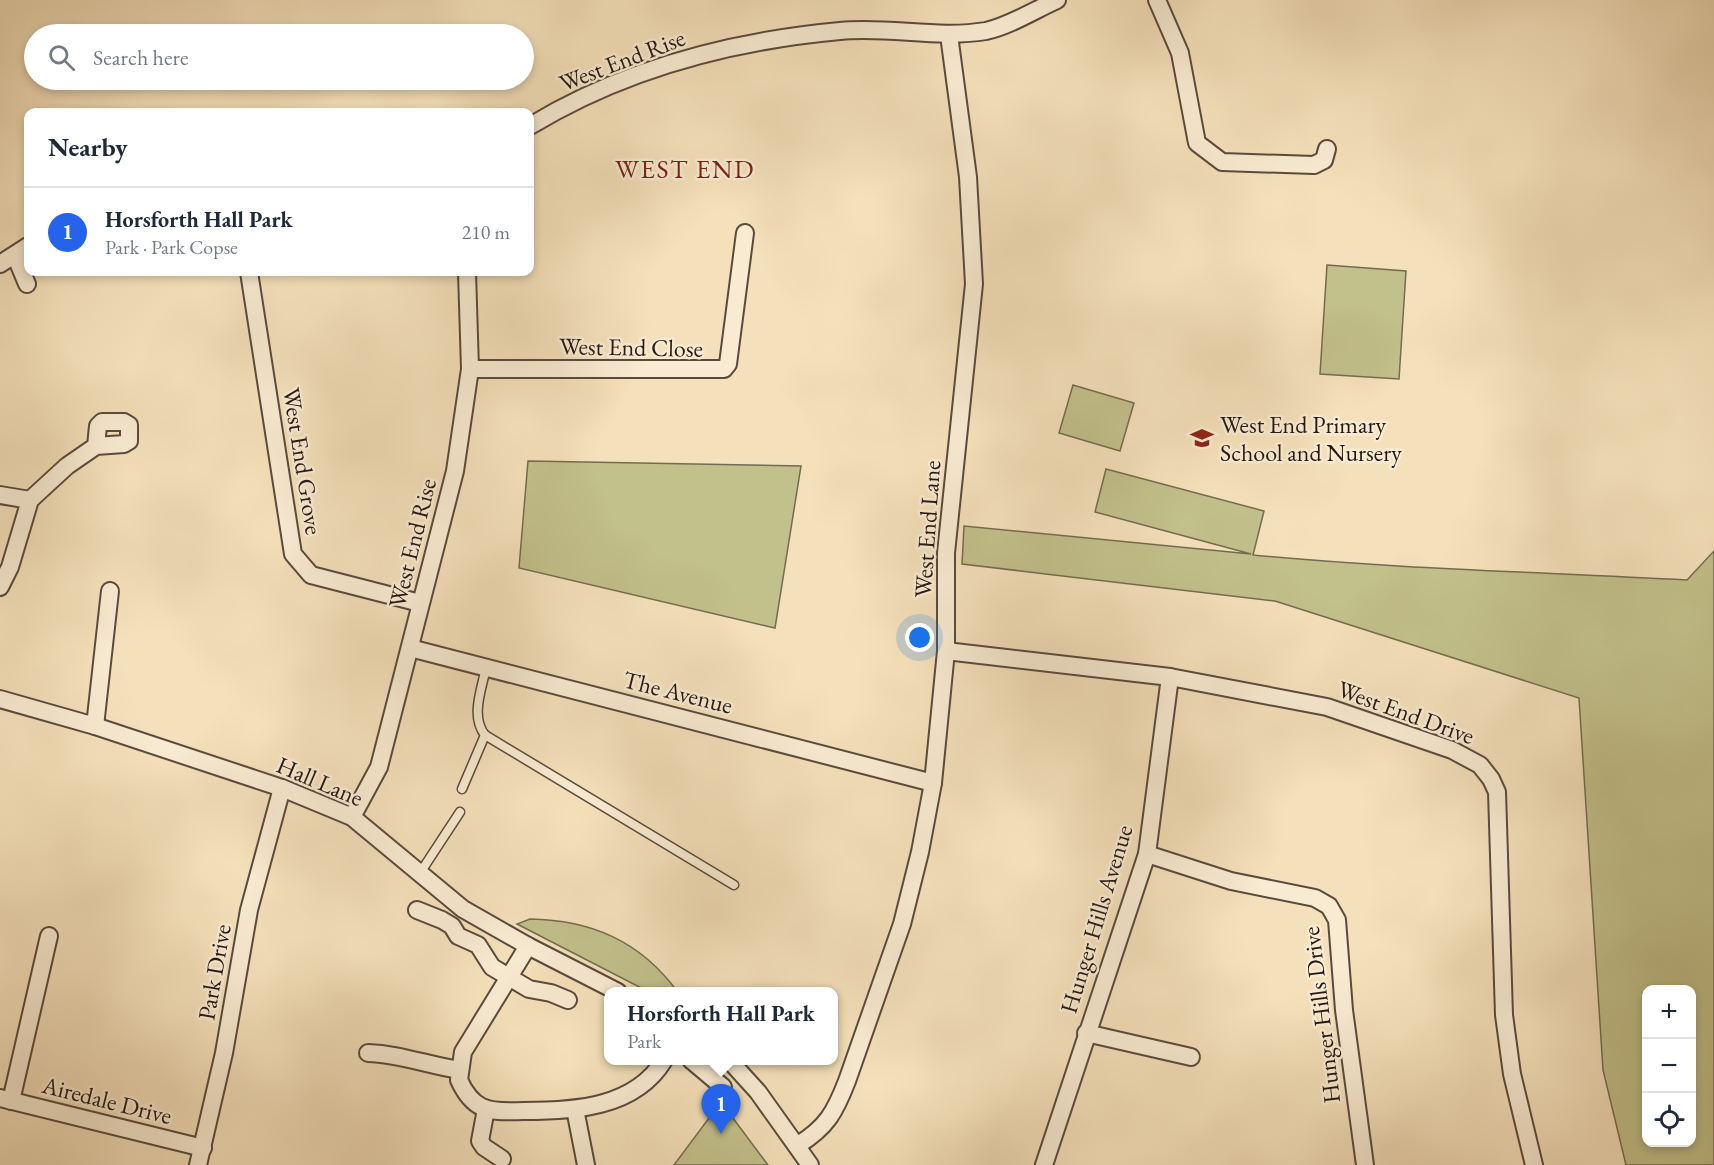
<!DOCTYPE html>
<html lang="en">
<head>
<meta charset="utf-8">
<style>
  :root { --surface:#fff; --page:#f6f6f7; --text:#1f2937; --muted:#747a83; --line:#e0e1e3; --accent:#2563eb }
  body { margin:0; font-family:"EB Garamond",serif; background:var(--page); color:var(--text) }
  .controls { position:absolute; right:18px; bottom:18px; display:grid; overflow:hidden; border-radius:12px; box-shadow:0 3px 9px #0003 }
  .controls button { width:54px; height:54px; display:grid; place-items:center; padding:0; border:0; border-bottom:2px solid var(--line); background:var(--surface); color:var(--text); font:30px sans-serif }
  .you { position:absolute; left:920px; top:638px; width:21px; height:21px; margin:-15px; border:4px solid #fff; border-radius:50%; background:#1a73e8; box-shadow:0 0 0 9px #1a73e833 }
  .badge { display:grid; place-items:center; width:39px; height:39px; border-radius:50%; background:var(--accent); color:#fff; font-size:20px; font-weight:700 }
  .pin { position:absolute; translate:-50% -50px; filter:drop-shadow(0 2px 3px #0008) }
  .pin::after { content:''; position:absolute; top:32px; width:21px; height:18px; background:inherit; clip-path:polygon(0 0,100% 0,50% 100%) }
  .popup { position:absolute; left:604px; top:987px; width:234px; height:78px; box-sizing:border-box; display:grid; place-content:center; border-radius:12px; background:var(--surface); filter:drop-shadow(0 2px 4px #0005); font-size:20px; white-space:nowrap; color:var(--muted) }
  .popup b { font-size:22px; color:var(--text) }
  .popup::after { content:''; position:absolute; left:50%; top:100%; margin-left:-12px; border:12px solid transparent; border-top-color:var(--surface) }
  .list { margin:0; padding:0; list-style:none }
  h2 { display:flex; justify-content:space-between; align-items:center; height:78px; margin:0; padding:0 24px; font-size:26px }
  h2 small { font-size:20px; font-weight:400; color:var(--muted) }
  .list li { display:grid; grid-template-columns:39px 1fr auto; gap:18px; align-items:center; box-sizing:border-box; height:90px; padding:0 24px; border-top:2px solid var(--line) }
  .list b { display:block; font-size:22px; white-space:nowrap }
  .list p { margin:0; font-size:20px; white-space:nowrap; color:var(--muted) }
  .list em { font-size:20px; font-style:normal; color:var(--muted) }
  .icon { flex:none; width:33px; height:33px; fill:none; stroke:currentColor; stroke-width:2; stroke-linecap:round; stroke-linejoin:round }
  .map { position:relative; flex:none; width:1714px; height:1165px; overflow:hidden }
  .search { position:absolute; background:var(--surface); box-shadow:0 3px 9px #0003; left:24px; top:24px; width:510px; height:66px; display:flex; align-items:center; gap:15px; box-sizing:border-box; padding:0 21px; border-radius:33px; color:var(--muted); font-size:22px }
  .panel { position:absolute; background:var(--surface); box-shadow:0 3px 9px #0003; left:24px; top:108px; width:510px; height:168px; border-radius:12px }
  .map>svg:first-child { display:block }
  .green { fill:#c2c08b; stroke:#746c50; stroke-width:1.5; fill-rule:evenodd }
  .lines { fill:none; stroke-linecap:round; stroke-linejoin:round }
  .lane-casing { stroke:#5a4a3e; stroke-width:11 }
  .street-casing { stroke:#5a4a3e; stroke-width:20 }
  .lane { stroke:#f8ebd2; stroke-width:8 }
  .street { stroke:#f8ebd2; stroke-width:16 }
  .labels { text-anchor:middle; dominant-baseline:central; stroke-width:5; stroke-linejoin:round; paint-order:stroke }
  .street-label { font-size:24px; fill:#261814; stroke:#f8ebd2 }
  .poi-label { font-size:24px; fill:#261814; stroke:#f8ebd2; text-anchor:start }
  .neighbourhood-label { font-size:26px; letter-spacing:1.5px; fill:#7a1f14; stroke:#f8ebd2 }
</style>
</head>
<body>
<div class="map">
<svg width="1714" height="1165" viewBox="0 0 1714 1165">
  <rect width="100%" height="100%" fill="#f4e0ba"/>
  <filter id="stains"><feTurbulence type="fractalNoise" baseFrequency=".00333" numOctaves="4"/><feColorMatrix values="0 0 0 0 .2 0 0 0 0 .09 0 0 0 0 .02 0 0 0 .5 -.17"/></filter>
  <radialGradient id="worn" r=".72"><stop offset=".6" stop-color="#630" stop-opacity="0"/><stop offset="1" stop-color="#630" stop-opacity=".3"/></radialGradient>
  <g class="green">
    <path d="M 1327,265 L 1406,271 L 1399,379 L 1320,374 Z"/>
    <path d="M 1073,385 L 1134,403 L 1120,451 L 1059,433 Z"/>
    <path d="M 528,461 L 801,466 L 775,628 L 519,568 Z"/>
    <path d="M 1106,469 L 1264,511 L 1253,555 C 1397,569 1542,572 1687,580 L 1714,551 L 1714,1165 L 1626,1165 L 1603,1070 L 1579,698 L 1275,601 L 962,564 L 964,526 L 1251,554 L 1095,512 ZM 1646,990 L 1692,990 L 1692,1142 L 1646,1142 Z"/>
    <path d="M 530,919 C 591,920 640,941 677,991 L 647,991 L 517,924 Z"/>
    <path d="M 721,1102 L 768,1165 L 674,1165 Z"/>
  </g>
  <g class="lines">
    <g class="lane-casing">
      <g id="lane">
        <path d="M 486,667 C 482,689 470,716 485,735 L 734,885"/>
        <path d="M 462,789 L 485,735"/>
        <path d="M 420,873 L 460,812"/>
      </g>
    </g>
    <g class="street-casing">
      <g id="street">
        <path d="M 1157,0 L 1180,53 L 1197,143 L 1222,162 L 1314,165 L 1324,160 L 1327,149"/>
        <path d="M 530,126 C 624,69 731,41 840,31 C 889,26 937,39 986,31 C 1009,26 1035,10 1057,0"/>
        <path d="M 15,255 L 27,284"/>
        <path d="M 0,264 L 28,246"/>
        <path d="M 249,272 L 293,554 L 311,575 L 420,603"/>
        <path d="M 470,369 L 724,369 L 728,364 L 745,233"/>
        <path d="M 0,495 L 30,500"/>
        <path d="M 30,500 L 67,466 L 96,446 L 98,426 L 102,422 L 124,422 L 129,425 L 129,441 L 124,444 L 96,446"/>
        <path d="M 0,587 L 10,567 L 30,500"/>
        <path d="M 410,648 L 933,783"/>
        <path d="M 946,651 L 1170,677 L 1327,707 L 1452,750 L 1480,765 L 1491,779 L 1497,792 L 1504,1015 L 1512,1074 L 1534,1165"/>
        <path d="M 0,699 L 95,726 L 282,788 L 352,817 L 463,909 L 528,946 L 618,992"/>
        <path d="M 95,726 L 110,591"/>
        <path d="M 352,817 L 379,767 L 455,471 L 470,369 L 467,272"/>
        <path d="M 1147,854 L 1231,881 L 1315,898 L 1329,906 L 1337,920 L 1344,1010 L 1365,1165"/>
        <path d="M 417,910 L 442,920 L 452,926 L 458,936 L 478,945 L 492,967 L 529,989 L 551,993 L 568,1000"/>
        <path d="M 528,946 L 463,1052 L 459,1080 C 464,1091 471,1102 482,1107 C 494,1113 511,1111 524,1111 C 574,1111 635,1108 664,1060"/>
        <path d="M 1086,1033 L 1191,1057"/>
        <path d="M 368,1053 C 400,1054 427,1065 459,1070"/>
        <path d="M 691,1060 L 723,1087"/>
        <path d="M 729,1060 L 758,1092 L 810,1165"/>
        <path d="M 0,1098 L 203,1148"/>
        <path d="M 11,1101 L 49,936"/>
        <path d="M 486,1109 L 480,1141 L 484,1147 L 502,1159"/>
        <path d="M 575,1109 L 586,1165"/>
        <path d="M 798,1145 C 827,1127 835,1112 847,1081 L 902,924 L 920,852 L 933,783 L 946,651 L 946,553 L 974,284 L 968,177 L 949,35"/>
        <path d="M 198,1165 L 224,1053 L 249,910 L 282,788"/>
        <path d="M 1044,1165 L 1147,854 L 1170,677"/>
      </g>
    </g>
    <use href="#lane" class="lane"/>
    <use href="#street" class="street"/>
  </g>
  <defs>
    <g id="school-bare" transform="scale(1.8)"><path d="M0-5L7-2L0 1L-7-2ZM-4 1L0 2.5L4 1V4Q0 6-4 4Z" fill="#8f2418" stroke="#f8ebd2" stroke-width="2.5" paint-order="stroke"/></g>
  </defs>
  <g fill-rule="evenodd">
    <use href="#school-bare" x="1202" y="438"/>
  </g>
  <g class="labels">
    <g class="street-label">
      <text transform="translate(622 60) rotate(-21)">West End Rise</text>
      <text transform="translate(631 347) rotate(1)">West End Close</text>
      <text transform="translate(303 461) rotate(81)">West End Grove</text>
      <text transform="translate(927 529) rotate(-86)">West End Lane</text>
      <text transform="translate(412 543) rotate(-76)">West End Rise</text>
      <text transform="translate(678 692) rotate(14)">The Avenue</text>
      <text transform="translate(1406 712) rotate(20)">West End Drive</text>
      <text transform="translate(320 781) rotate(23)">Hall Lane</text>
      <text transform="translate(1096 919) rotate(-73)">Hunger Hills Avenue</text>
      <text transform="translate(214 972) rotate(-80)">Park Drive</text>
      <text transform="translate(1321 1015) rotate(-97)">Hunger Hills Drive</text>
      <text transform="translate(107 1100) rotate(14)">Airedale Drive</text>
    </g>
    <g class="poi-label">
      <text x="1220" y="424">West End Primary<tspan x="1220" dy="28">School and Nursery</tspan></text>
    </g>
    <g class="neighbourhood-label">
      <text x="685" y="169">WEST END</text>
    </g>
  </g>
  <rect width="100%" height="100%" filter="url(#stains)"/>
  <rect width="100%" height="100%" fill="url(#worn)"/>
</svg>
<div class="controls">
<button>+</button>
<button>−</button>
<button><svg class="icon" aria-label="locate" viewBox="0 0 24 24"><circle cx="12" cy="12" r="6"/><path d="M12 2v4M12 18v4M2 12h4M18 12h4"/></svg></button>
</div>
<div class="you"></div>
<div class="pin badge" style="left:721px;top:1134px">1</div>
<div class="popup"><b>Horsforth Hall Park</b>Park</div>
<div class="search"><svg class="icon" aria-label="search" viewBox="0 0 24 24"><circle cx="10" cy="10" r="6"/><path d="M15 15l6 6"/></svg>Search here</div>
<section class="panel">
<h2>Nearby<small></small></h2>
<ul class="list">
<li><span class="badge">1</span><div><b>Horsforth Hall Park</b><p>Park · Park Copse</p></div><em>210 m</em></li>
</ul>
</section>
</div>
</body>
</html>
